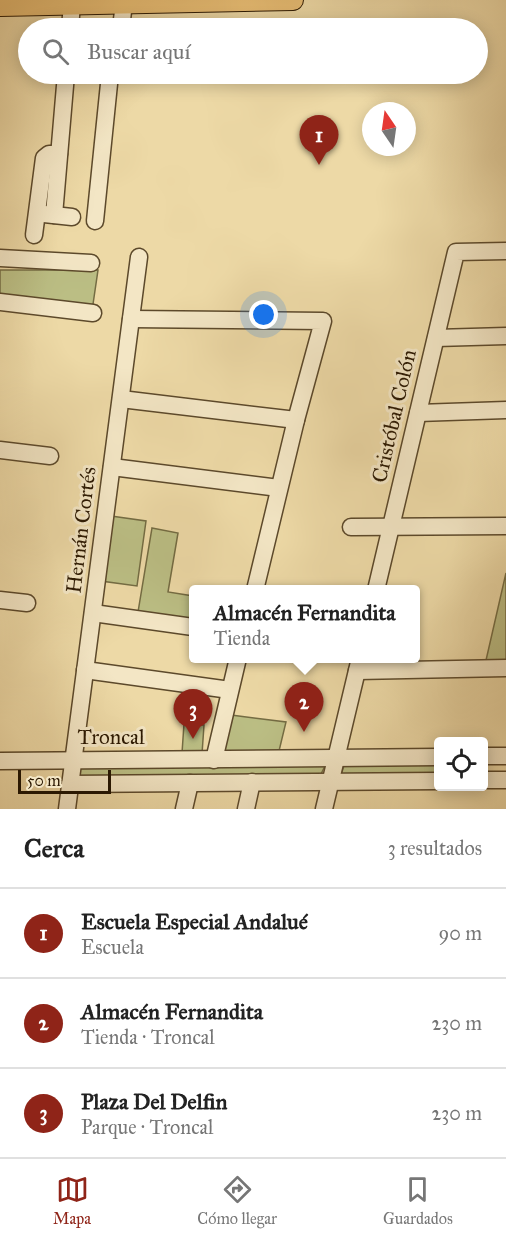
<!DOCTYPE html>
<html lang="es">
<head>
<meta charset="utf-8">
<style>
  :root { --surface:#fff; --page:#f2f2f2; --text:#222; --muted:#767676; --line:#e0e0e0; --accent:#8f2418 }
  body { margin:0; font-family:"IM FELL Great Primer",serif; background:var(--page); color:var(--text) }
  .controls { position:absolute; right:18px; bottom:18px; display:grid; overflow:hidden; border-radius:6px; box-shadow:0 3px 15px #0003 }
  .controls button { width:54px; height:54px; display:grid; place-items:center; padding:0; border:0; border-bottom:2px solid var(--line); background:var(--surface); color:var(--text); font:30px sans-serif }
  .compass { position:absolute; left:362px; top:102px; width:54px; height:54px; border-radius:50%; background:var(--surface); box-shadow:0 3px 15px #0003; rotate:347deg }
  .scale { position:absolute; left:18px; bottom:15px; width:93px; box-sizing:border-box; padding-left:6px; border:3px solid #2c1902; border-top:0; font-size:16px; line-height:21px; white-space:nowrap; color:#2c1902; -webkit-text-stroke:4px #f3e6c5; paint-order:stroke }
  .you { position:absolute; left:264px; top:315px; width:21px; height:21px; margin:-15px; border:4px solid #fff; border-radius:50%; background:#1a73e8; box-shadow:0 0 0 9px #1a73e833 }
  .badge { display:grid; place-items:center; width:39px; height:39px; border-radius:50%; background:var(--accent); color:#fff; font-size:20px; font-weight:700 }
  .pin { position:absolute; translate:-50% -50px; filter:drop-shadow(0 2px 3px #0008) }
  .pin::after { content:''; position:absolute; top:32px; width:21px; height:18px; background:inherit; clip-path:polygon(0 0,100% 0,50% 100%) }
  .popup { position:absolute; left:189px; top:585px; width:231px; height:78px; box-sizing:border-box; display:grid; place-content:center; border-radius:6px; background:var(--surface); filter:drop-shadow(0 2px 4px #0005); font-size:20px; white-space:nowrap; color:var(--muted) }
  .popup b { font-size:22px; color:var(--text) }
  .popup::after { content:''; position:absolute; left:50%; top:100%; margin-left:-12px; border:12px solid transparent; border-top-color:var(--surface) }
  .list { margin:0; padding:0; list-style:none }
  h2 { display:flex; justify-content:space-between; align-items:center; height:78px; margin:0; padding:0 24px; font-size:26px }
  h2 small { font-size:20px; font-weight:400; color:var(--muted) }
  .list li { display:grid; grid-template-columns:39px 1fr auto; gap:18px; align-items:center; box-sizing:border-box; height:90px; padding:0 24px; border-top:2px solid var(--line) }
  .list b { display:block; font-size:22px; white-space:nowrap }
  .list p { margin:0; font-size:20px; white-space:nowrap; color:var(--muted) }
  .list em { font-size:20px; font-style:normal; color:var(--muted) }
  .icon { flex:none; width:33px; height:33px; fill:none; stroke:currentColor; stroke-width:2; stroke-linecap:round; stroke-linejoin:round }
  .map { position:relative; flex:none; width:506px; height:809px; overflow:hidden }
  .search { position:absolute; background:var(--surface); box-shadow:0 3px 15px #0003; left:18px; right:18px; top:18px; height:66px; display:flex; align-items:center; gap:15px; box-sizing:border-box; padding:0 21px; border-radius:33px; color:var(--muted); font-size:22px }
  .sheet { height:348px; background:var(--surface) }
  nav { display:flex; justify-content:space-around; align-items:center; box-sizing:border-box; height:84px; border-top:2px solid var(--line); background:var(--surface); font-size:16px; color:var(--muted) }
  nav a { display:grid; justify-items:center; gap:3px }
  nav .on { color:var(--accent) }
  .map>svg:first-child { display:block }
  .green { fill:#bbbe84; stroke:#746c43; stroke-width:1.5 }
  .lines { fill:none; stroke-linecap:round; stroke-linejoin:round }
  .minor-casing { stroke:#5c492b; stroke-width:19 }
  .major-casing { stroke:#2c1902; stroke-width:22 }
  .minor { stroke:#f3e6c5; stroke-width:16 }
  .major { stroke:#e6bc73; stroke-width:20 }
  .labels { text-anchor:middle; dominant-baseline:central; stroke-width:6; stroke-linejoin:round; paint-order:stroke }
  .street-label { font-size:21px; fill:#2c1902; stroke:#f3e6c5 }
</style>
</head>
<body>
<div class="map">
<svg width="506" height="809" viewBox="0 0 506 809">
  <rect width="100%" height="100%" fill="#edd9a6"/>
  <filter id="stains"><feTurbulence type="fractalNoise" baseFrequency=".00333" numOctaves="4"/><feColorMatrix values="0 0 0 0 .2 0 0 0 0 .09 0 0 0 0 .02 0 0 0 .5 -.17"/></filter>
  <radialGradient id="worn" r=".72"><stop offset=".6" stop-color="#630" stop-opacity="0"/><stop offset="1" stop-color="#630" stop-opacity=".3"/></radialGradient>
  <g class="green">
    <path d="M 0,270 L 98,270 L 92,311 L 0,301 Z"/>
    <path d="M 111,516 L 146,521 L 137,586 L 101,581 Z"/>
    <path d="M 152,528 L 178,533 L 168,592 L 193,596 L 193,619 L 138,612 Z"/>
    <path d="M 506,573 L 506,668 L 484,669 Z"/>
    <path d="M 231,715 L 286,722 L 279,751 L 219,752 Z"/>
    <path d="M 184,724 L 204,725 L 202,754 L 182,753 Z"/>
    <path d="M 345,762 L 438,762 L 438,774 L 341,775 Z"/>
    <path d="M 325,766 L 320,776 L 80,776 L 80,767 Z"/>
  </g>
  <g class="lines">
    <g class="minor-casing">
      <g id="minor">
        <path d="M 70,28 L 72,4"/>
        <path d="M 121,28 L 124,3"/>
        <path d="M 44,214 L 72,217"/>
        <path d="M 54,215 L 66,74"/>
        <path d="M 95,221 L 110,74"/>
        <path d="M 34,235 L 44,158 L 49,154 L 59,154"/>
        <path d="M 0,258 L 91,263"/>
        <path d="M 0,302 L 93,313"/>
        <path d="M 131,319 L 323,321 L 296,420 L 255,590"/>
        <path d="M 436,338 L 506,336"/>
        <path d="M 121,399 L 296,420"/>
        <path d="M 418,413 L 506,410"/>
        <path d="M 0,450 L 50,456"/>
        <path d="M 112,467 L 279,488"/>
        <path d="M 351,527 L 506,526"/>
        <path d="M 376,590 L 456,252 L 506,251"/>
        <path d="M 0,600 L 27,603"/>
        <path d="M 93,613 L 193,627"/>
        <path d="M 85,670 L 230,690"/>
        <path d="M 357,671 L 506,668"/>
        <path d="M 484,756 L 506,756"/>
        <path d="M 214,760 L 238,658"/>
        <path d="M 0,761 L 438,757"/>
        <path d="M 484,780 L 506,780"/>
        <path d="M 70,784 L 438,781"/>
        <path d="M 67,809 L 139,257"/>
        <path d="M 184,809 L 190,783"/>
        <path d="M 246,809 L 252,782"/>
        <path d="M 324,809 L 360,658"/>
      </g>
    </g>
    <g class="major-casing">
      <path id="major" d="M 0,6 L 293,0"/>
    </g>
    <use href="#minor" class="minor"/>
    <use href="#major" class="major"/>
  </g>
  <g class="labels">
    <g class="street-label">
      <text transform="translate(394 416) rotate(-77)">Cristóbal Colón</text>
      <text transform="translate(81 530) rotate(-83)">Hernán Cortés</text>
      <text x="111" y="737">Troncal</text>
    </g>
  </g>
  <rect width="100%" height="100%" filter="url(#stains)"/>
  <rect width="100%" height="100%" fill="url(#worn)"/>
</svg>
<div class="controls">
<button><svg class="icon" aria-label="locate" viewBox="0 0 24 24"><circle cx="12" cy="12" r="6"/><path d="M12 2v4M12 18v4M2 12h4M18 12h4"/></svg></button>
</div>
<svg class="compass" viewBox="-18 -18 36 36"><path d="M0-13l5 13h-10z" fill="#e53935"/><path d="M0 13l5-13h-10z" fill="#767676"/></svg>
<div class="scale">50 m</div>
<div class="you"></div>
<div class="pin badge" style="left:319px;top:165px">1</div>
<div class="pin badge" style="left:304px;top:732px">2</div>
<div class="popup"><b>Almacén Fernandita</b>Tienda</div>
<div class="pin badge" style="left:193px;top:739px">3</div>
<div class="search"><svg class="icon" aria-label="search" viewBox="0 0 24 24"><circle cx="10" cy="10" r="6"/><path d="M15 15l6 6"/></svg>Buscar aquí</div>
</div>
<section class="sheet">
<h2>Cerca<small>3 resultados</small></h2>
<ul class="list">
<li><span class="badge">1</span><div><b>Escuela Especial Andalué</b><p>Escuela</p></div><em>90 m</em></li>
<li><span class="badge">2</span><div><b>Almacén Fernandita</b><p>Tienda · Troncal</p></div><em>230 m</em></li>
<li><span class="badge">3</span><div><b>Plaza Del Delfin</b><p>Parque · Troncal</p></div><em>230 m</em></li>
</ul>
</section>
<nav>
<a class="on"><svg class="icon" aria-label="map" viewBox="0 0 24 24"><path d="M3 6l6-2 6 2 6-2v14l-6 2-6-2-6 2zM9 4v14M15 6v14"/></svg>Mapa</a>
<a><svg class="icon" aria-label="directions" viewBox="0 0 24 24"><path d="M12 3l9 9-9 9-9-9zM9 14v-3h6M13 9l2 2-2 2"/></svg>Cómo llegar</a>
<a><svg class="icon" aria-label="saved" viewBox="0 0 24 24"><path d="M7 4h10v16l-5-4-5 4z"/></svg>Guardados</a>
</nav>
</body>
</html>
